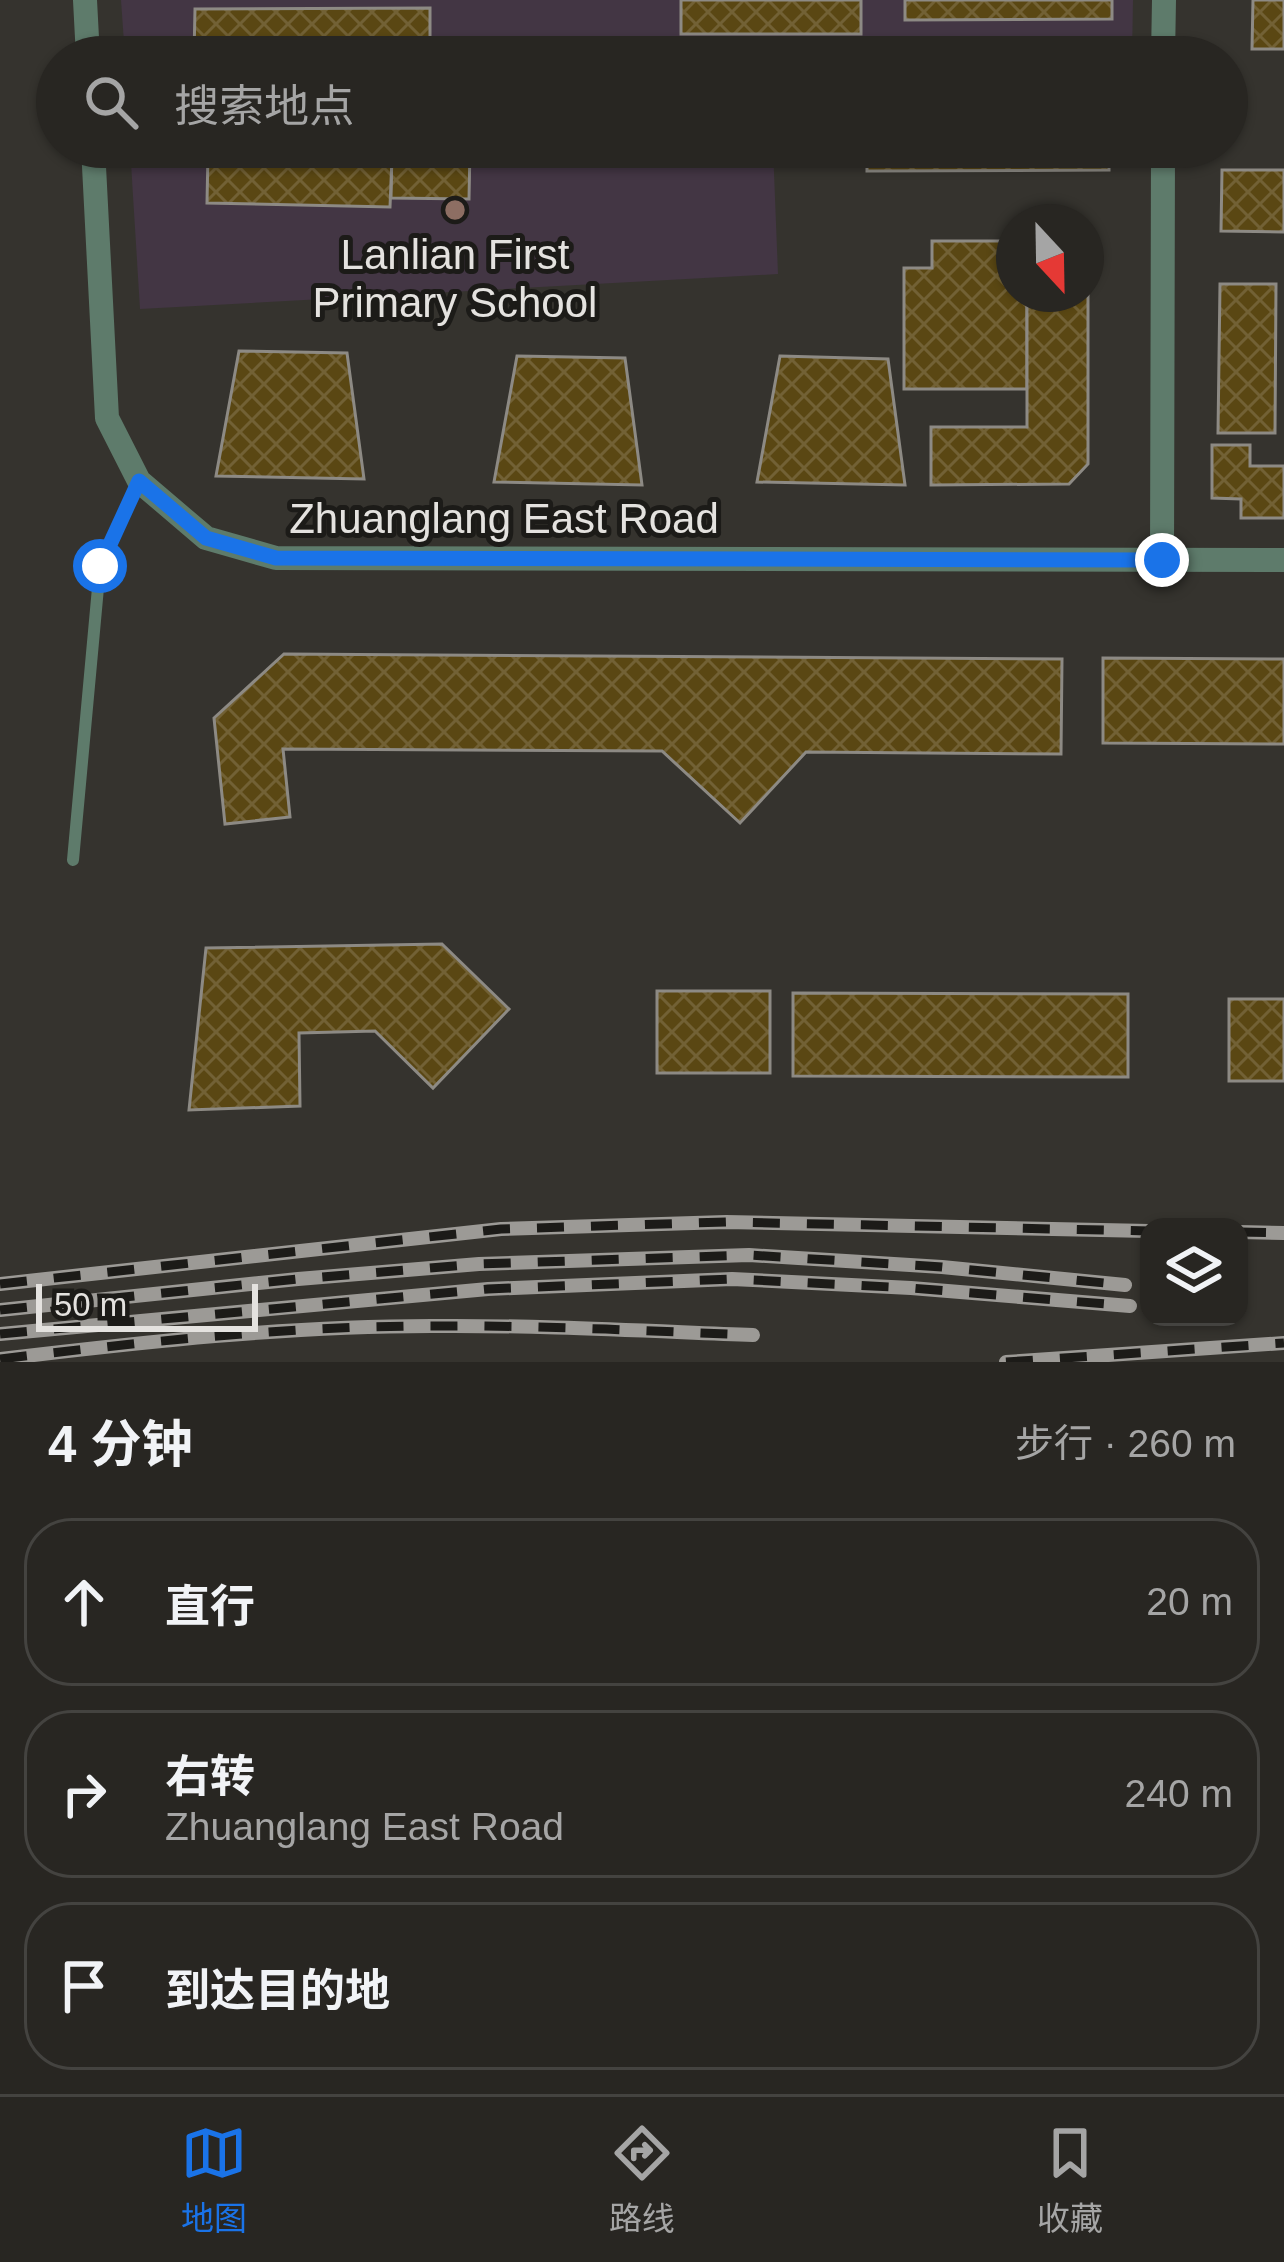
<!DOCTYPE html>
<html lang="zh">
<head>
<meta charset="utf-8">
<style>
  :root { --surface:#282622; --page:#302e2a; --text:#f1f3f6; --muted:#a5a5a5; --line:#444340; --accent:#1a73e8 }
  body { margin:0; font-family:Helvetica,"Noto Sans SC",sans-serif; background:var(--page); color:var(--text) }
  .controls { position:absolute; right:36px; bottom:36px; display:grid; overflow:hidden; border-radius:24px; box-shadow:0 3px 9px #0004 }
  .controls button { width:108px; height:108px; display:grid; place-items:center; padding:0; border:0; border-bottom:3px solid var(--line); background:var(--surface); color:var(--text); font:60px sans-serif }
  .compass { position:absolute; left:996px; top:204px; width:108px; height:108px; border-radius:50%; background:var(--surface); box-shadow:0 3px 9px #0004; rotate:158deg }
  .scale { position:absolute; left:36px; bottom:30px; width:222px; box-sizing:border-box; padding-left:12px; border:6px solid #e4e2df; border-top:0; font-size:33px; line-height:42px; white-space:nowrap; color:#e4e2df; -webkit-text-stroke:9px #1c1b18; paint-order:stroke }
  .stop { position:absolute; width:36px; height:36px; margin:-27px; border:9px solid #1a73e8; border-radius:50%; background:#fff }
  .stop.end { background:#1a73e8; border-color:#fff; box-shadow:0 3px 12px #0008 }
  .list { margin:0; padding:0; list-style:none }
  h2 { display:flex; justify-content:space-between; align-items:center; height:156px; margin:0; padding:0 48px; font-size:51px }
  h2 small { font-size:39px; font-weight:400; color:var(--muted) }
  .list li { display:grid; grid-template-columns:78px 1fr auto; gap:36px; align-items:center; box-sizing:border-box; height:168px; margin:0 24px 24px; padding:0 24px; border:3px solid var(--line); border-radius:48px }
  .list b { display:block; font-size:45px; white-space:nowrap }
  .list p { margin:0; font-size:39px; white-space:nowrap; color:var(--muted) }
  .list em { font-size:39px; font-style:normal; color:var(--muted) }
  .icon { flex:none; width:66px; height:66px; fill:none; stroke:currentColor; stroke-width:2; stroke-linecap:round; stroke-linejoin:round }
  .map { position:relative; flex:none; width:1284px; height:1362px; overflow:hidden }
  .search { position:absolute; background:var(--surface); box-shadow:0 3px 9px #0004; left:36px; right:36px; top:36px; height:132px; display:flex; align-items:center; gap:30px; box-sizing:border-box; padding:0 42px; border-radius:66px; color:var(--muted); font-size:45px }
  .sheet { height:732px; background:var(--surface) }
  nav { display:flex; justify-content:space-around; align-items:center; box-sizing:border-box; height:168px; border-top:3px solid var(--line); background:var(--surface); font-size:33px; color:var(--muted) }
  nav a { display:grid; justify-items:center; gap:6px }
  nav .on { color:var(--accent) }
  .map>svg:first-child { display:block }
  .education { fill:#433644 }
  .building { fill:url(#building-cross-hatch); stroke:#8d8a84; stroke-width:3 }
  .lines { fill:none; stroke-linecap:round; stroke-linejoin:round }
  .service { stroke:#5e7b6b; stroke-width:12 }
  .minor { stroke:#5e7b6b; stroke-width:24 }
  .tertiary { stroke:#5e7b6b; stroke-width:24 }
  .rail-casing { stroke:#9c9a96; stroke-width:14 }
  .rail { stroke:#1c1b18; stroke-width:9; stroke-dasharray:27; stroke-linecap:butt }
  .route { stroke:#1a73e8; stroke-width:15 }
  .education-dot { fill:#8d6e63; stroke:#1c1b18; stroke-width:4.5 }
  .labels { text-anchor:middle; dominant-baseline:central; stroke-width:10; stroke-linejoin:round; paint-order:stroke }
  .poi-label { font-size:42px; fill:#e4e2df; stroke:#1c1b18 }
  .street-label { font-size:42px; fill:#e4e2df; stroke:#1c1b18 }
</style>
</head>
<body>
<div class="map">
<svg width="1284" height="1362" viewBox="0 0 1284 1362">
  <defs>
    <pattern id="building-cross-hatch" width="8" height="8" patternUnits="userSpaceOnUse" patternTransform="scale(3)"><rect width="8" height="8" fill="#5a4713"/><path d="M0 0l8 8M0 8l8-8" fill="none" stroke="#726135"/></pattern>
  </defs>
  <rect width="100%" height="100%" fill="#35332e"/>
  <g class="education">
    <path d="M 121,0 L 1133,0 L 1132,57 L 125,57 Z"/>
    <path d="M 130,147 L 773,147 L 778,274 L 140,309 Z"/>
  </g>
  <g class="building">
    <rect x="681" y="0" width="180" height="34"/>
    <path d="M 905,0 L 1112,0 L 1112,19 L 905,20 Z"/>
    <path d="M 1253,0 L 1284,0 L 1284,49 L 1252,49 Z"/>
    <path d="M 430,8 L 430,57 L 168,57 L 194,56 L 195,9 Z"/>
    <path d="M 392,147 L 470,147 L 469,199 L 391,198 Z"/>
    <path d="M 867,147 L 1109,147 L 1109,170 L 867,171 Z"/>
    <path d="M 208,153 L 392,157 L 390,207 L 207,203 Z"/>
    <path d="M 1222,170 L 1284,170 L 1284,232 L 1221,231 Z"/>
    <path d="M 932,241 L 1014,241 L 1014,294 L 1027,294 L 1027,389 L 904,389 L 904,268 L 932,268 Z"/>
    <path d="M 1086,241 L 1088,241 L 1088,464 L 1069,484 L 931,485 L 931,427 L 1027,427 L 1027,294 L 1086,294 Z"/>
    <path d="M 1220,284 L 1276,284 L 1275,433 L 1218,433 Z"/>
    <path d="M 239,351 L 347,353 L 364,479 L 216,476 Z"/>
    <path d="M 517,356 L 625,358 L 642,485 L 494,482 Z"/>
    <path d="M 780,356 L 888,359 L 905,485 L 757,482 Z"/>
    <path d="M 1212,445 L 1250,445 L 1250,466 L 1284,466 L 1284,518 L 1241,518 L 1241,499 L 1212,498 Z"/>
    <path d="M 284,654 L 1062,659 L 1061,754 L 806,752 L 740,823 L 662,751 L 283,749 L 290,817 L 225,824 L 214,718 Z"/>
    <path d="M 1103,658 L 1284,659 L 1284,744 L 1103,743 Z"/>
    <path d="M 442,944 L 509,1009 L 433,1088 L 375,1031 L 299,1033 L 300,1106 L 189,1110 L 206,948 Z"/>
    <rect x="657" y="991" width="113" height="82"/>
    <path d="M 793,993 L 1128,994 L 1128,1077 L 793,1076 Z"/>
    <rect x="1229" y="999" width="55" height="82"/>
  </g>
  <g class="lines">
    <path class="service" d="M 73,860 L 100,566 L 138,482"/>
    <g class="minor">
      <path d="M 1163,57 L 1164,0"/>
      <path d="M 1162,560 L 1163,147"/>
    </g>
    <g class="tertiary">
      <path d="M 85,0 L 88,57"/>
      <path d="M 93,147 L 107,418 L 139,481 L 206,538 L 276,558 L 1284,560"/>
    </g>
    <g class="rail-casing">
      <g id="rail">
        <path d="M 1239,1232 L 1284,1233"/>
        <path d="M 0,1284 L 501,1229 L 726,1222 L 1149,1231"/>
        <path d="M 0,1310 L 298,1279 L 479,1264 L 749,1255 L 942,1267 L 1125,1285"/>
        <path d="M 0,1334 L 488,1289 L 732,1279 L 911,1288 L 1130,1306"/>
        <path d="M 0,1359 C 143,1342 287,1326 431,1326 C 538,1325 646,1331 753,1335"/>
        <path d="M 1006,1362 L 1284,1343"/>
      </g>
    </g>
    <use href="#rail" class="rail"/>
  </g>
  <g class="lines">
    <path class="route" d="M 100,566 L 139,481 L 206,538 L 276,558 L 1162,560"/>
  </g>
  <circle class="education-dot" cx="455" cy="210" r="12"/>
  <g class="labels">
    <g class="poi-label">
      <text x="455" y="254">Lanlian First<tspan x="455" dy="48">Primary School</tspan></text>
    </g>
    <g class="street-label">
      <text x="504" y="518">Zhuanglang East Road</text>
    </g>
  </g>
</svg>
<div class="controls">
<button><svg class="icon" aria-label="layers" viewBox="0 0 24 24"><path d="M12 4l9 5-9 5-9-5zM3 14l9 5 9-5"/></svg></button>
</div>
<svg class="compass" viewBox="-18 -18 36 36"><path d="M0-13l5 13h-10z" fill="#e53935"/><path d="M0 13l5-13h-10z" fill="#a5a5a5"/></svg>
<div class="scale">50 m</div>
<div class="stop" style="left:100px;top:566px"></div>
<div class="stop end" style="left:1162px;top:560px"></div>
<div class="search"><svg class="icon" aria-label="search" viewBox="0 0 24 24"><circle cx="10" cy="10" r="6"/><path d="M15 15l6 6"/></svg>搜索地点</div>
</div>
<section class="sheet">
<h2>4 分钟<small>步行 · 260 m</small></h2>
<ul class="list">
<li><svg class="icon" aria-label="ahead" viewBox="0 0 24 24"><path d="M12 20V5M6 11l6-6 6 6"/></svg><div><b>直行</b></div><em>20 m</em></li>
<li><svg class="icon" aria-label="right" viewBox="0 0 24 24"><path d="M7 20v-9h11M14 6l5 5-5 5"/></svg><div><b>右转</b><p>Zhuanglang East Road</p></div><em>240 m</em></li>
<li><svg class="icon" aria-label="arrive" viewBox="0 0 24 24"><path d="M6 21V4h12l-3 4 3 4H6"/></svg><div><b>到达目的地</b></div></li>
</ul>
</section>
<nav>
<a class="on"><svg class="icon" aria-label="map" viewBox="0 0 24 24"><path d="M3 6l6-2 6 2 6-2v14l-6 2-6-2-6 2zM9 4v14M15 6v14"/></svg>地图</a>
<a><svg class="icon" aria-label="directions" viewBox="0 0 24 24"><path d="M12 3l9 9-9 9-9-9zM9 14v-3h6M13 9l2 2-2 2"/></svg>路线</a>
<a><svg class="icon" aria-label="saved" viewBox="0 0 24 24"><path d="M7 4h10v16l-5-4-5 4z"/></svg>收藏</a>
</nav>
</body>
</html>
